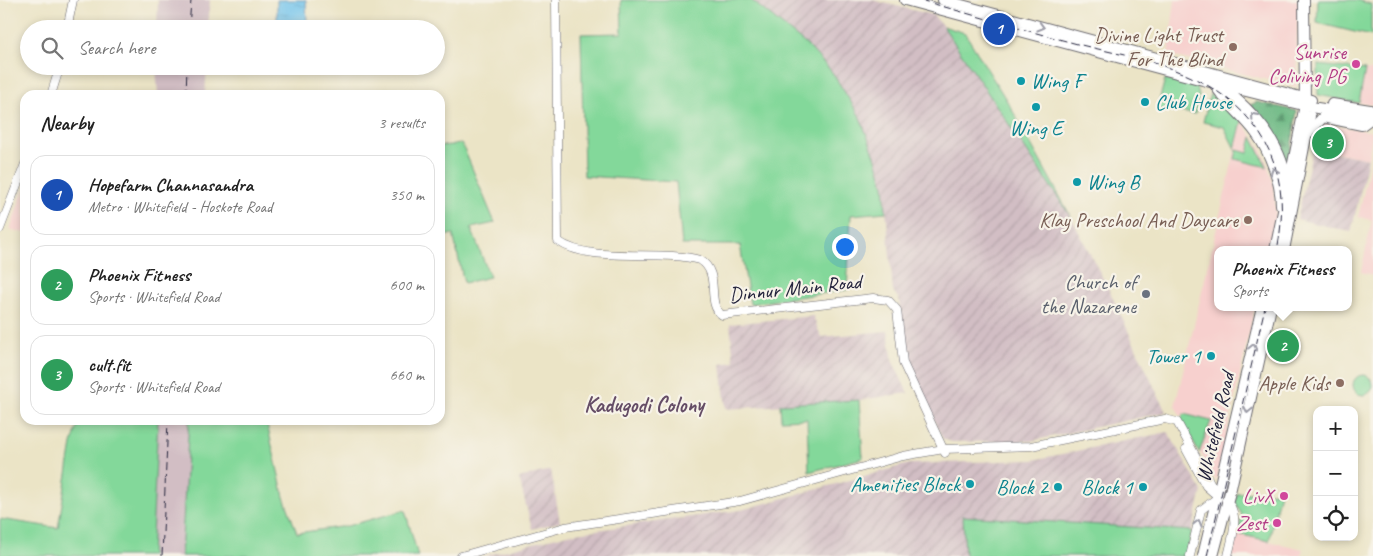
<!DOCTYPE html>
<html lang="en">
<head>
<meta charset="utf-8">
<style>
  :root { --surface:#fff; --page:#f6f6f6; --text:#222; --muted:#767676; --line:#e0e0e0; --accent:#db2777 }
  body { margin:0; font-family:Caveat,sans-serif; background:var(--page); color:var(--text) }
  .controls { position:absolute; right:15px; bottom:15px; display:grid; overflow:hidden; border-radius:10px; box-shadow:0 2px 8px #0003 }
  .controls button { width:45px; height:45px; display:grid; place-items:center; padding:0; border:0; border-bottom:1px solid var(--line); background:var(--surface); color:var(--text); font:25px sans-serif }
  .you { position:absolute; left:844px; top:246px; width:18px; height:18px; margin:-12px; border:4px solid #fff; border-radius:50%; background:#1a73e8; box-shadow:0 0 0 8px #1a73e833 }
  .badge { display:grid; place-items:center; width:32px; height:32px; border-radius:50%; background:var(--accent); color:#fff; font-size:16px; font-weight:700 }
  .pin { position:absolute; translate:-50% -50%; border:2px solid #fff; box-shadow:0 1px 5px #0006 }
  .popup { position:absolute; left:1214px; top:246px; width:138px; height:65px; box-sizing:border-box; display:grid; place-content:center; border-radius:10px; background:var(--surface); filter:drop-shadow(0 1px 4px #0005); font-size:16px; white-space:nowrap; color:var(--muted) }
  .popup b { font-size:19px; color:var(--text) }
  .popup::after { content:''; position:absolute; left:50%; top:100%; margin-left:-10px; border:10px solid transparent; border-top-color:var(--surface) }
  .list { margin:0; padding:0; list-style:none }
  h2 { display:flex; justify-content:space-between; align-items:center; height:65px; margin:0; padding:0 20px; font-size:21px }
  h2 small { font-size:16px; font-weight:400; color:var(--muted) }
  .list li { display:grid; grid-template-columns:32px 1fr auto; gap:15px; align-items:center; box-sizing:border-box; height:80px; margin:0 10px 10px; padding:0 10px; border:1px solid var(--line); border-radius:15px }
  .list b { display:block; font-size:19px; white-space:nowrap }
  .list p { margin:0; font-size:16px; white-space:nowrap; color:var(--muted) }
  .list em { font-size:16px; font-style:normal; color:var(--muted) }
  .icon { flex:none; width:28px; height:28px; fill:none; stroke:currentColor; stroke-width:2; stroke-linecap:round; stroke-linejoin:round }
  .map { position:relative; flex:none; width:1373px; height:556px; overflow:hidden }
  .search { position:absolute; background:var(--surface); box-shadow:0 2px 8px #0003; left:20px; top:20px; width:425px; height:55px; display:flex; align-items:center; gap:12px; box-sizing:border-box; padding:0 18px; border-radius:28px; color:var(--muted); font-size:19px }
  .panel { position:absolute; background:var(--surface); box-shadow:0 2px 8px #0003; left:20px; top:90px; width:425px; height:335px; border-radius:15px }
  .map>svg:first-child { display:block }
  .built { fill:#f7d0ce }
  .industrial { fill:url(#industrial-furrows) }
  .railway { fill:#d2bec4 }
  .green { fill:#83d89a; stroke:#527d6a }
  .forest { fill:url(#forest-firs); stroke:#466d5e }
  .water { fill:url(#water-ripples); stroke:#487294 }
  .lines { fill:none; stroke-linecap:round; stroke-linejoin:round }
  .minor-casing { stroke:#68666c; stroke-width:9 }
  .major-casing { stroke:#68666c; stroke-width:12 }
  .minor { stroke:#fff; stroke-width:8 }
  .major { stroke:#fff; stroke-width:10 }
  .rail { stroke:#22223b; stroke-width:1; stroke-dasharray:8 4; stroke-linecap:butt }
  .oneway { stroke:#9c9ca7 }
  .education-dot { fill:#8d6e63; stroke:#f7f3e8; stroke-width:2 }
  .hotel-dot { fill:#d1479c; stroke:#f7f3e8; stroke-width:2 }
  .culture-dot { fill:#0f9aa8; stroke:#f7f3e8; stroke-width:2 }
  .worship-dot { fill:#6b7280; stroke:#f7f3e8; stroke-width:2 }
  .labels { text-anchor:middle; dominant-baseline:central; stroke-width:4.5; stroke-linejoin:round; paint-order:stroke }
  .education-label { font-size:21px; fill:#785e54; stroke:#f7f3e8; text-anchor:end }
  .hotel-label { font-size:21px; fill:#b23c85; stroke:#f7f3e8; text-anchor:end }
  .culture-label { font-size:21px; fill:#0d838f; stroke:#f7f3e8; text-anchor:end }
  .worship-label { font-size:21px; fill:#5b616d; stroke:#f7f3e8; text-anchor:end }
  .street-label { font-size:21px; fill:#22223b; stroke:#f7f3e8 }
  .neighbourhood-label { font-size:22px; font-weight:bold; fill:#654d66; stroke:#f7f3e8 }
</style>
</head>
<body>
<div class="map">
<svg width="1373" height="556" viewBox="0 0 1373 556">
  <defs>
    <pattern id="industrial-furrows" width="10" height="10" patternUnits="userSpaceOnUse" patternTransform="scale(1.25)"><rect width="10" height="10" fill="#d2bec4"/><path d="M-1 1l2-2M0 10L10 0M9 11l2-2" fill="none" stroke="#b4a3a9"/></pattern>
    <pattern id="forest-firs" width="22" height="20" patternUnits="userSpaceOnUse" patternTransform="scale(1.25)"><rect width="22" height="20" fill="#6ab882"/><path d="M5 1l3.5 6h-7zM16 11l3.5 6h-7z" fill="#57956c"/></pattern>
    <pattern id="water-ripples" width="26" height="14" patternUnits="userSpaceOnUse" patternTransform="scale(1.25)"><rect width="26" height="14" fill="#6fc3ec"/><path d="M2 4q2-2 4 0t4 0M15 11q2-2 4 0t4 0" fill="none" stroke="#60a7cb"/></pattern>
  </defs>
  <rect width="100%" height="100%" fill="#f7f3e8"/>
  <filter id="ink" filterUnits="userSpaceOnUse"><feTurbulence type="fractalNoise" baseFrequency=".02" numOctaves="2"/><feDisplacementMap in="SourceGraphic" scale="10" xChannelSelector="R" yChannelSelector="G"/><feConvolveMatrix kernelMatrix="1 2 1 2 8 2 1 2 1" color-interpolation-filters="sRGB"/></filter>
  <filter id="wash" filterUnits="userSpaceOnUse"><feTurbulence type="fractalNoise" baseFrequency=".0096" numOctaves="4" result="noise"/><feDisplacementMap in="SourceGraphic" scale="20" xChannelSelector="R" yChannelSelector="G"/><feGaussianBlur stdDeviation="1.12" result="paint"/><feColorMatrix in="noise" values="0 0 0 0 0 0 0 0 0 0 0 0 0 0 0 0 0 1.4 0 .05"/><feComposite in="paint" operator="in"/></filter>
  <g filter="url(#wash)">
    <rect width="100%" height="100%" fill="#ebe4c6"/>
    <g class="built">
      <path d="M 1175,0 L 1298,0 L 1296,87 L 1168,55 Z"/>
      <path d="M 1365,70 L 1373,71 L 1373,105 L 1359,103 Z"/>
      <path d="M 1242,121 L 1262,150 L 1268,166 L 1274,185 L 1276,216 L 1268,250 L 1218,250 L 1218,307 L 1255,307 L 1216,481 L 1175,406 Z"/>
      <path d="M 1324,123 L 1373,132 L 1368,159 L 1313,147 L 1316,136 Z"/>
      <path d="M 1373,151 L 1373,275 L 1361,272 L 1372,220 L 1358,217 Z"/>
      <path d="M 25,185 L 25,233 L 10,230 Z"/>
      <path d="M 1238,534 L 1303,549 L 1301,556 L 1232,556 Z"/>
    </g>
    <g class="industrial">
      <path d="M 751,0 L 872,0 L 933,15 L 943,26 L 965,33 L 1010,106 L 1071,217 L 1109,290 L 1166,412 L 1031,441 L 952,442 L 943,439 L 905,359 L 899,299 L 893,291 L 884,185 L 875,156 L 859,115 L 832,72 L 808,46 Z"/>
      <path d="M 1313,148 L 1368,159 L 1351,232 L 1297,219 Z"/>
      <path d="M 813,316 L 821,337 L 888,331 L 893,362 L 908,393 L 859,400 L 726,409 L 721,364 L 734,362 L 730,324 Z"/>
      <path d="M 1168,432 L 1202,491 L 1192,531 L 963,516 L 965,556 L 484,556 L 568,534 L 741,510 L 909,464 L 1033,460 Z"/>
      <path d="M 551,470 L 560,522 L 532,529 L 519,478 Z"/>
    </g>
    <g class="railway">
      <path d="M 158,0 L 210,0 L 208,29 L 157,29 Z"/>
      <path d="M 156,66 L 207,66 L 205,95 L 158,95 Z"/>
      <path d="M 158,420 L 189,420 L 181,556 L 151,556 Z"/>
    </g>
    <g class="green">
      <path d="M 621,0 L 751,0 L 808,46 L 832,72 L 859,115 L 875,156 L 884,185 L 886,212 L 851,215 L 847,290 L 750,304 L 740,245 L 682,245 L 676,182 L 584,176 L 581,34 L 622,33 Z"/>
      <path d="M 1318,0 L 1356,0 L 1371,4 L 1371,36 L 1317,23 Z"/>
      <path d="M 943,26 L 965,33 L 1010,106 L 1071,217 Z"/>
      <path d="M 1318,65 L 1365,70 L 1359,103 L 1318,95 Z"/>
      <path d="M 1165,79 L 1197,88 L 1199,96 L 1195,114 L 1157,109 Z"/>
      <path d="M 1210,94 L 1242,121 L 1235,149 L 1224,127 L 1203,122 Z"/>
      <path d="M 1252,137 L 1267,167 L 1235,159 L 1237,150 L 1248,153 Z"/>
      <path d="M 462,144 L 495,223 L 471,228 L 490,277 L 464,283 L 453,234 L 440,237 L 440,146 Z"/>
      <circle cx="1363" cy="385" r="10"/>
      <path d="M 859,400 L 863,458 L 809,472 L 807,419 L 781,420 L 780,404 Z"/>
      <path d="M 1184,414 L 1211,421 L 1199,453 L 1181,419 Z"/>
      <path d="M 79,420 L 158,420 L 151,556 L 0,556 L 0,519 L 58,528 L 72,444 Z"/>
      <path d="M 189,420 L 266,420 L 284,497 L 297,533 L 347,526 L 405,510 L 418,556 L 181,556 Z"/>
      <path d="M 1280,492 L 1269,541 L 1238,534 L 1242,515 L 1235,502 L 1237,493 Z"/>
      <path d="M 963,516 L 1192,531 L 1186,556 L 965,556 Z"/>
    </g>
    <path class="forest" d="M 1257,102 L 1297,111 L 1288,167 L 1270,131 L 1250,105 Z"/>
    <path class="water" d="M 277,0 L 306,0 L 307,22 L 300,29 L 284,28 L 277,19 Z"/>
  </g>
  <g filter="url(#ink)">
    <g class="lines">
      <g class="minor-casing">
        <g id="minor">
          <path d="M 556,0 L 558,241 C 589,264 661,249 700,260 C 722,273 705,304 722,315 L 873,298 L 888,300 L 897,310 L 903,363 L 945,453"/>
          <path d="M 67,29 L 73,0"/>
          <path d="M 51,95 L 60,66"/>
          <path d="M 0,229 L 25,164"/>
          <path d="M 1186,449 L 1206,486 L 1214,493"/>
          <path d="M 1226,500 C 1241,515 1232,538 1228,556"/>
          <path d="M 461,556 L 565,527 L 740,501 L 903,456 L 944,449 L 1031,446 L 1165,419 L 1177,422 L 1218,497"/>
          <path d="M 1190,556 L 1201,510 L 1217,498"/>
        </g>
      </g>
      <g class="major-casing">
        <g id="major">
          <path d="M 905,0 L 1214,83 L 1311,107 L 1373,117"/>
          <path d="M 943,0 L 1311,100"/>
          <path d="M 1214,83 C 1225,103 1243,115 1256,133 C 1270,152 1281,182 1281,205"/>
          <path d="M 1221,86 C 1253,112 1280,140 1287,182"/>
          <path d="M 1332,104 L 1370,110"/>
          <path d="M 1308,134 L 1323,117 L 1362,125 L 1373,117"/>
          <path d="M 1275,250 L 1305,105 L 1304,0"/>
          <path d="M 1284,250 L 1310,116"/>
          <path d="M 1203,556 L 1262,307"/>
          <path d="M 1213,556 L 1231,488 L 1271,307"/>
        </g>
      </g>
      <use href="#minor" class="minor"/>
      <use href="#major" class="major"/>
      <g class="rail">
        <path d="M 920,0 C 970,14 1020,29 1070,42 C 1102,51 1137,56 1169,68 C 1253,97 1296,161 1277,250"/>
        <path d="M 189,29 L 191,0"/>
        <path d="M 186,95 L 187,66"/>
        <path d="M 162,556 L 168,420"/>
        <path d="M 1207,556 L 1265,307"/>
      </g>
    </g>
    <defs><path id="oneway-chevron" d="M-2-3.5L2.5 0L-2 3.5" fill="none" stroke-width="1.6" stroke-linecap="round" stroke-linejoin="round" transform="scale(1.25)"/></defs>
    <g class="oneway">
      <use href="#oneway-chevron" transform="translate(1041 27) rotate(16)"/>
      <use href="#oneway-chevron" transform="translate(1254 116) rotate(-132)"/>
      <use href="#oneway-chevron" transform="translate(1274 171) rotate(-110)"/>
      <use href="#oneway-chevron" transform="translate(1253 347) rotate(-78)"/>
      <use href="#oneway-chevron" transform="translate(1248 410) rotate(102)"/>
      <use href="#oneway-chevron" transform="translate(1198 523) rotate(-76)"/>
    </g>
  </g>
  <g class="education-dot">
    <circle cx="1233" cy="47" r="5"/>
    <circle cx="1248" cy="220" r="5"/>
    <circle cx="1340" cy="383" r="5"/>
  </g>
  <g class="hotel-dot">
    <circle cx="1356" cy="64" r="5"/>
    <circle cx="1284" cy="496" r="5"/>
    <circle cx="1277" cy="523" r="5"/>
  </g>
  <g class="culture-dot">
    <circle cx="1021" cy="81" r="5"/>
    <circle cx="1145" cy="102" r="5"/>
    <circle cx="1036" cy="107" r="5"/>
    <circle cx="1077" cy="182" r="5"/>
    <circle cx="1211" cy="356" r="5"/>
    <circle cx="970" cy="484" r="5"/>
    <circle cx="1058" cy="487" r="5"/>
    <circle cx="1143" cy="487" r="5"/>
  </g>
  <circle class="worship-dot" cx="1146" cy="294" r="5"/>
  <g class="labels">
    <g class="education-label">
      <text x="1223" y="35">Divine Light Trust<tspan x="1223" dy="24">For The Blind</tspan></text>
      <text x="1238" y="220">Klay Preschool And Daycare</text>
      <text x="1330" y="383">Apple Kids</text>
    </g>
    <g class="hotel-label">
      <text x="1346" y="52">Sunrise<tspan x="1346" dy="24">Coliving PG</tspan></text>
      <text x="1274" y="496">LivX</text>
      <text x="1267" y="523">Zest</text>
    </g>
    <g class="culture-label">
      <text x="1031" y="81" text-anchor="start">Wing F</text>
      <text x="1155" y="102" text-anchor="start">Club House</text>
      <text x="1036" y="128" text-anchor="middle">Wing E</text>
      <text x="1087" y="182" text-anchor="start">Wing B</text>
      <text x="1201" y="356">Tower 1</text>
      <text x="960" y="484">Amenities Block</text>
      <text x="1048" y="487">Block 2</text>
      <text x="1133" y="487">Block 1</text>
    </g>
    <g class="worship-label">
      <text x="1136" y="282">Church of<tspan x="1136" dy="24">the Nazarene</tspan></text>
    </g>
    <g class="street-label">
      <text transform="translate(795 288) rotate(-6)">Dinnur Main Road</text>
      <text transform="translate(1215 427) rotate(-77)">Whitefield Road</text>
    </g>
    <g class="neighbourhood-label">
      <text x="644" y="405">Kadugodi Colony</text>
    </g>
  </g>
</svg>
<div class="controls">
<button>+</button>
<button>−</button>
<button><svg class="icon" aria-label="locate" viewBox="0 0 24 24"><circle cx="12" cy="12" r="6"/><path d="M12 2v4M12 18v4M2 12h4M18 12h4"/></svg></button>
</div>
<div class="you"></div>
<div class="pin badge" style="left:999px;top:29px;background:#1a4fb4">1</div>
<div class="pin badge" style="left:1283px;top:346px;background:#2e9e5b">2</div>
<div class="popup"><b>Phoenix Fitness</b>Sports</div>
<div class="pin badge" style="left:1328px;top:143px;background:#2e9e5b">3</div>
<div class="search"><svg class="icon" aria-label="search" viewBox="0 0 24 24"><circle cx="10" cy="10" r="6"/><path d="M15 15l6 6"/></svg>Search here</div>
<section class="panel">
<h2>Nearby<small>3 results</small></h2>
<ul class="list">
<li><span class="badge" style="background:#1a4fb4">1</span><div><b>Hopefarm Channasandra</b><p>Metro · Whitefield - Hoskote Road</p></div><em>350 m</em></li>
<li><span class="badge" style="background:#2e9e5b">2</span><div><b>Phoenix Fitness</b><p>Sports · Whitefield Road</p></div><em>600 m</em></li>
<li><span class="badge" style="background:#2e9e5b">3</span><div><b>cult.fit</b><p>Sports · Whitefield Road</p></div><em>660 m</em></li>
</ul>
</section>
</div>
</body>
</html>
